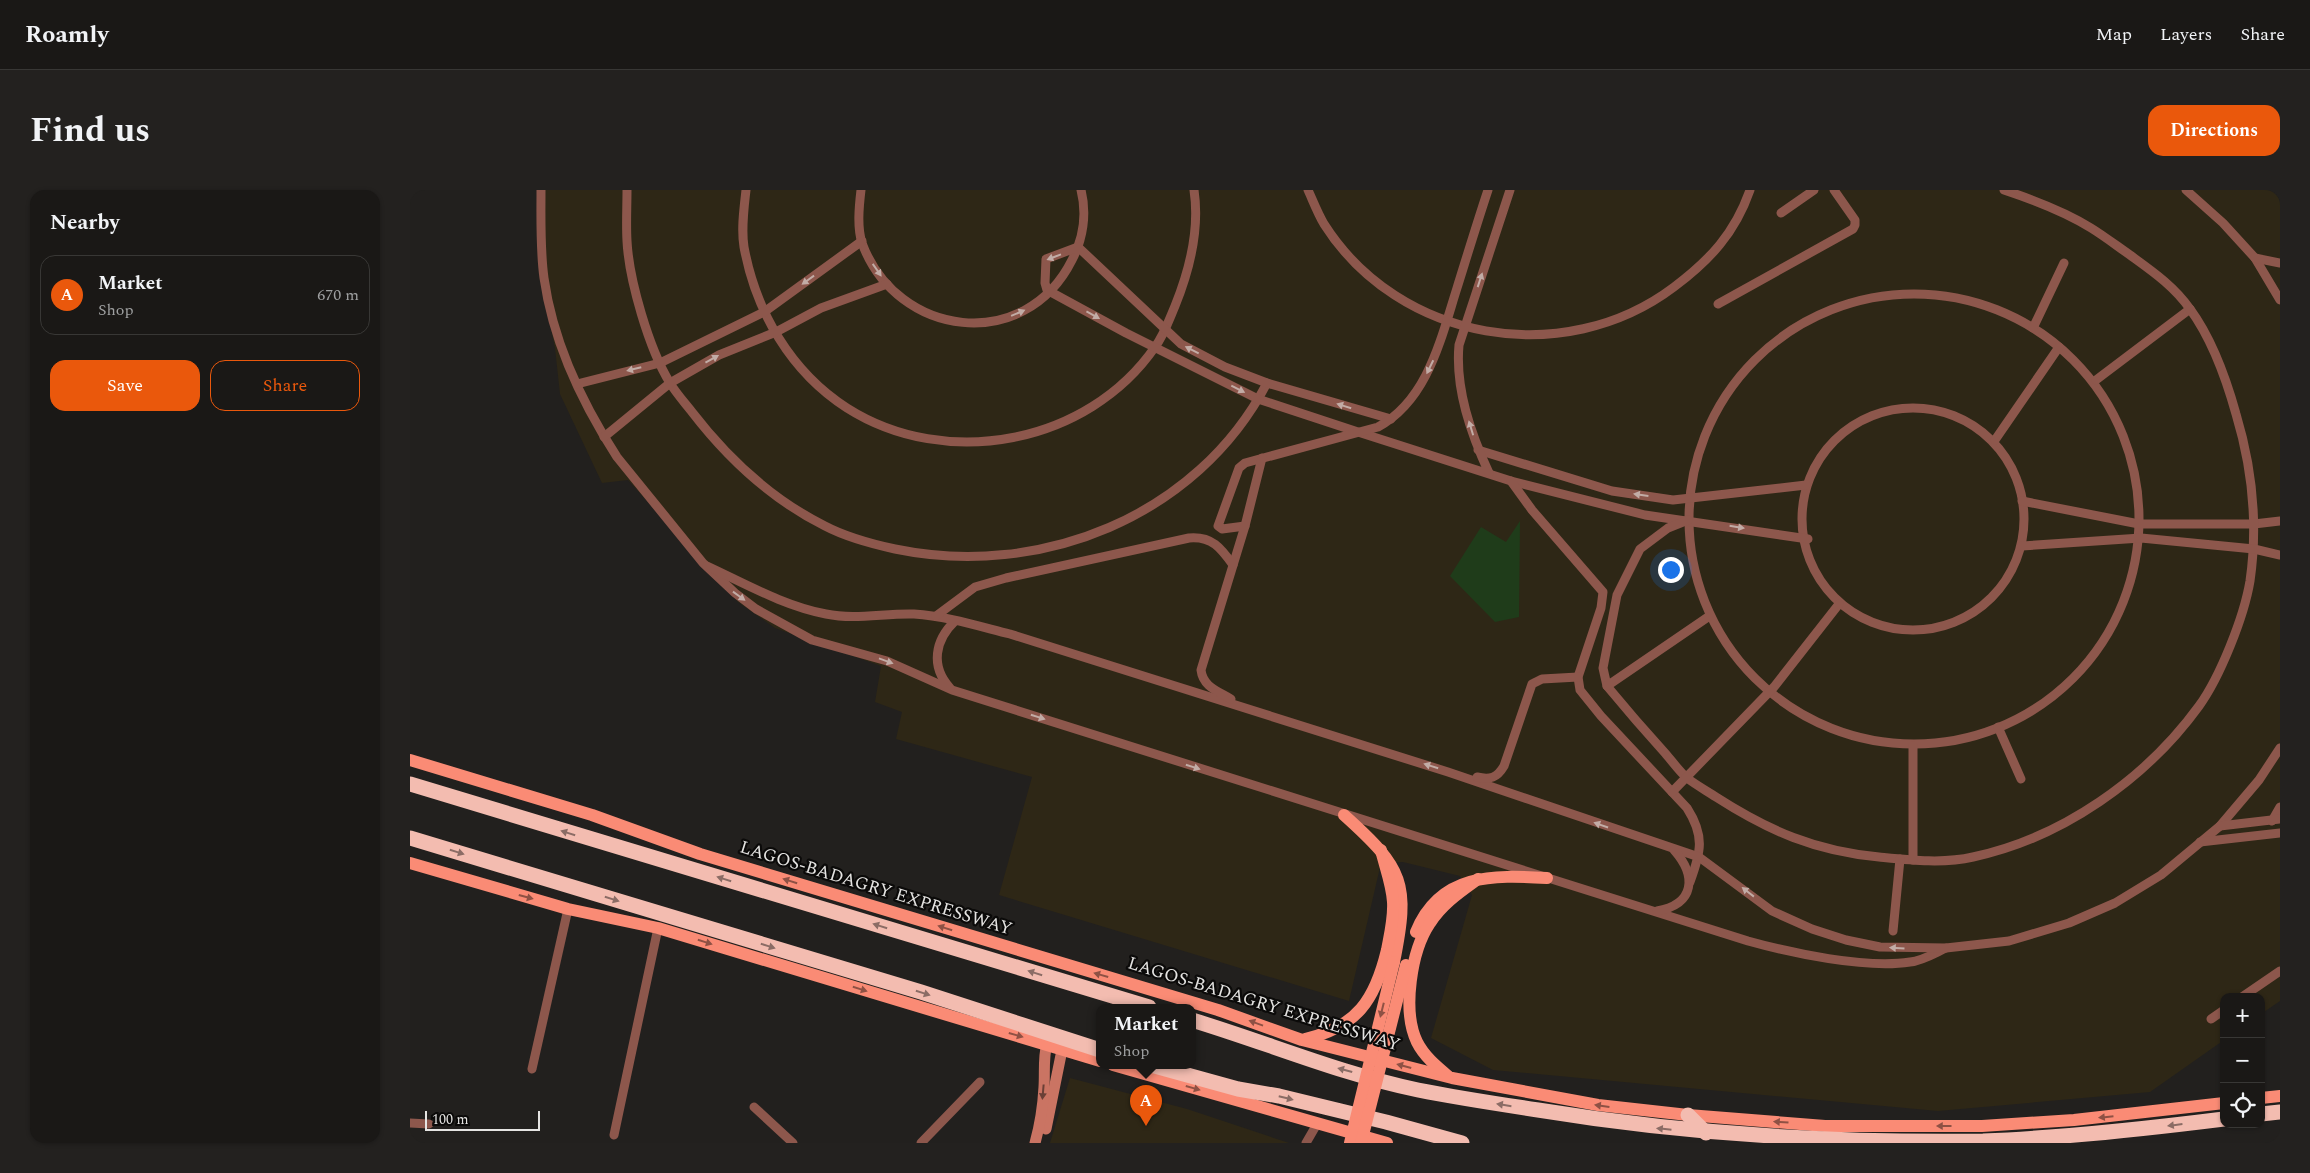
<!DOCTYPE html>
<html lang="en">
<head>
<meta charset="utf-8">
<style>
  :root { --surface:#1a1816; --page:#23211f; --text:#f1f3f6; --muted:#9fa0a1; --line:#383735; --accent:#ea580c }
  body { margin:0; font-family:Spectral,serif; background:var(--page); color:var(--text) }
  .controls { position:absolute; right:15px; bottom:15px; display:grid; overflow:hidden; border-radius:10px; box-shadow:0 1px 4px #0004 }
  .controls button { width:45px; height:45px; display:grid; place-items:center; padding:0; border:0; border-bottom:1px solid var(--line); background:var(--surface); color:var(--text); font:25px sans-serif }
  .scale { position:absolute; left:15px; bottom:12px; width:115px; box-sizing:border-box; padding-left:5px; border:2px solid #e5e4e2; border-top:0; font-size:14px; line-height:18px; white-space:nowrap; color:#e5e4e2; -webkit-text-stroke:4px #0b0a09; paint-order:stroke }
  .you { position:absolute; left:1260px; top:379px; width:18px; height:18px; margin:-12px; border:4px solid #fff; border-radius:50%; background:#1a73e8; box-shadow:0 0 0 8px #1a73e833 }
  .badge { display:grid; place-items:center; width:32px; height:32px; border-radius:50%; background:var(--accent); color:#fff; font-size:16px; font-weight:700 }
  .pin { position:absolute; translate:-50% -41px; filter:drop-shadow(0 1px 2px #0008) }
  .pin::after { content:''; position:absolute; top:26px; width:18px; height:15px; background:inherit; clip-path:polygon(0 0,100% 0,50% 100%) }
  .popup { position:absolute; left:686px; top:814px; width:100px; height:65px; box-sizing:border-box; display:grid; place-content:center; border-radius:10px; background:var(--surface); filter:drop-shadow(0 1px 4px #0005); font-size:16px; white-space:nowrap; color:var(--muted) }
  .popup b { font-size:19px; color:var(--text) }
  .popup::after { content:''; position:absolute; left:50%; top:100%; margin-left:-10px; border:10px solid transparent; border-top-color:var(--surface) }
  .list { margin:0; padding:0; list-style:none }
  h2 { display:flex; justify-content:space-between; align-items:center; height:65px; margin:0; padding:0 20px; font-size:21px }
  h2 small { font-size:16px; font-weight:400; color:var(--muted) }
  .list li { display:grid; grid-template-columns:32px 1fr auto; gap:15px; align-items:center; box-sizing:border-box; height:80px; margin:0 10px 10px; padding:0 10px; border:1px solid var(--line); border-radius:15px }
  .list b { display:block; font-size:19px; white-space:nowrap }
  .list p { margin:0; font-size:16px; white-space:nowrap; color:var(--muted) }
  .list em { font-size:16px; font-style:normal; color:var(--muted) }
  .actions { display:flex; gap:10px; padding:15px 20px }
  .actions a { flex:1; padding:11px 0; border:1px solid var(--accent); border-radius:15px; text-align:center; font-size:18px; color:var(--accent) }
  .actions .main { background:var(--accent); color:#fff }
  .icon { flex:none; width:28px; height:28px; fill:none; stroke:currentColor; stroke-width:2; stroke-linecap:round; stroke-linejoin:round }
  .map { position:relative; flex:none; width:1870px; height:953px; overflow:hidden; border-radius:15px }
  header { display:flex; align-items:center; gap:30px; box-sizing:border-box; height:70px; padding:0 25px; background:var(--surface); border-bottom:1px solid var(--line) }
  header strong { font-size:24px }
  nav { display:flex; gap:28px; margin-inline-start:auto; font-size:18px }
  .intro { display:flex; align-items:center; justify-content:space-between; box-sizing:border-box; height:120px; padding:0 30px }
  h1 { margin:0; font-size:35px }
  .button { padding:12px 22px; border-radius:15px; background:var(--accent); color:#fff; font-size:18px; font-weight:700 }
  main { display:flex; gap:30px; padding:0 30px }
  aside { flex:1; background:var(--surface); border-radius:15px; box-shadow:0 1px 4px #0004 }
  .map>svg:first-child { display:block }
  .commercial { fill:#2e2716 }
  .green { fill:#1f3c1a }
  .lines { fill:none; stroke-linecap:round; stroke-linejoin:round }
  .street { stroke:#8d574c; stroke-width:9 }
  .secondary { stroke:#ca7463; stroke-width:11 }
  .primary { stroke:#fa8b75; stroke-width:12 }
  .highway { stroke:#f3bcb0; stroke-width:15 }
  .primary-bridge { stroke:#fa8b75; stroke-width:12 }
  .oneway { fill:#c2aca6 }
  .oneway2 { fill:#8b6c65 }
  .oneway3 { fill:#8e5144 }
  .oneway4 { fill:#6a3f36 }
  .labels { text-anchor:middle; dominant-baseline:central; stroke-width:4.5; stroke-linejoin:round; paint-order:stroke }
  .street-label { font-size:18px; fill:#e5e4e2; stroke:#0b0a09 }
</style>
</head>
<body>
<header>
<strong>Roamly</strong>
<nav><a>Map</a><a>Layers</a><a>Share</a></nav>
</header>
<div class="intro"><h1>Find us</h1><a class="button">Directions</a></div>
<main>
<aside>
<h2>Nearby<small></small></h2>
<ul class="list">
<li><span class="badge">A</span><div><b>Market</b><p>Shop</p></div><em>670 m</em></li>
</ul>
<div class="actions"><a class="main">Save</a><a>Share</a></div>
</aside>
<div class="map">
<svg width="1870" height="953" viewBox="0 0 1870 953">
  <rect width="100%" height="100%" fill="#22201e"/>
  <g class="commercial">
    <path d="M 130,0 L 1870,0 L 1870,811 L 1851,824 L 1851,807 L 1814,807 L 1814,850 L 1740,902 L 1528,921 L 1083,880 L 1021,848 L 1062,705 L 1050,686 L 993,672 L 971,673 L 939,811 L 589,705 L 622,587 L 486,549 L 492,522 L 465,512 L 471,476 L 365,438 L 328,412 L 218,290 L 192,293 L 150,204 L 145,158 L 131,90 Z"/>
    <path d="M 660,888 L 777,919 L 879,953 L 640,953 Z"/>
  </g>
  <path class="green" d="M 1110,331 L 1109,427 L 1085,432 L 1040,386 L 1071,337 L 1096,352 Z"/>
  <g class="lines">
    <g class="street">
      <path d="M 131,0 C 131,29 130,59 134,88 C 143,152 172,213 207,267 L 293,373 L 325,403 L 346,419 L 402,450 L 477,471 L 542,500 L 1338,751 C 1381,763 1456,779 1500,772 C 1512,771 1525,763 1536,758"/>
      <path d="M 217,0 C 217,17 216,34 217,51 C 219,90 239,159 260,193 C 266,203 275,213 282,222 C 319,270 361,309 415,336 C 436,347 462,354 485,359 C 630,389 787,327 857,193"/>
      <path d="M 336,0 C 334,18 331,39 334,57 C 346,122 381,182 437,218 C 536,281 678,254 745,157 C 754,145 759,130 765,116 C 780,79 790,40 784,0"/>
      <path d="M 451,0 C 449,17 447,37 452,53 C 487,148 615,164 662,70 C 673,49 677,24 671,0"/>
      <path d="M 898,0 C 903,11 908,24 914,34 C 989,152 1154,180 1264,97 C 1300,70 1325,43 1340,0"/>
      <path d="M 1776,0 L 1813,33 L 1845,68 L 1870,110"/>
      <path d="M 1371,23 L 1404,0"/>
      <path d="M 1845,68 L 1870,73"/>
      <circle cx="1504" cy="329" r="225"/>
      <path d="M 1308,114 L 1443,39 L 1445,35 L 1445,30 L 1424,0"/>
      <path d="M 1623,138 L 1654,73"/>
      <path d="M 1686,190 L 1780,119"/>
      <path d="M 167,194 L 250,173 L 354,122 L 452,51"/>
      <circle cx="1503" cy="329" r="111"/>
      <path d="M 981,229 L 857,193 L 815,177 L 771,154 L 668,57 L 636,69 L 635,93 L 637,100 L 716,143 L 848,209 L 948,242 L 1101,291 L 1235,325 L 1398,349"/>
      <path d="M 194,247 L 260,193 L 309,165 L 366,142 L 411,118 L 477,94"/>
      <path d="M 1585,250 L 1649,157"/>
      <path d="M 1068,260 L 1202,301 L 1263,310 L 1396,295"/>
      <path d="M 1079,283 C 1061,244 1045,199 1049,155 L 1100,0"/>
      <path d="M 1101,291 L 1122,320 L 1193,402 L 1191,418 L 1168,487 L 1170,500 L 1191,526 L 1277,618 C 1295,646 1291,662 1280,692"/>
      <path d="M 1612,311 L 1729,334 L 1844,334 L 1870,331"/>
      <path d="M 1278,330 L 1258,338 L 1230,359 L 1207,405 L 1193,478 L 1197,496 C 1216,519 1235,541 1255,563 C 1262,571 1269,581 1277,588 C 1286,595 1297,601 1306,607 C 1359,641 1405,661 1469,667 C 1499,670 1533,674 1563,667 C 1652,648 1736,589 1789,516 C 1810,487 1834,427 1840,391 C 1848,335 1842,277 1826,224 C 1816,188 1802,149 1780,119 C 1764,96 1742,81 1720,65 C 1707,56 1694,46 1681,38 C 1654,21 1624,10 1594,0"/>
      <path d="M 835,336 L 812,339 L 808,336 L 829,278 L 835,273 L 968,237 C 1018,210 1031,148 1047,98 C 1057,66 1067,33 1078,0"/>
      <path d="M 1612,356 L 1731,348 L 1844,359 L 1870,365"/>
      <path d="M 297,376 C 336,394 374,416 416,424 C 445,430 475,423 504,424 C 536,426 568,436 600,444 L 1038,582 L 1289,667 L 1362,721 L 1402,739 L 1436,750 L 1470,757 L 1536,758 L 1599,751 L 1659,733 L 1705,713 L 1751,685 L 1810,636 L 1849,590 L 1870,558"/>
      <path d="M 526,426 L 565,397 L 596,388 L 779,348 C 802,346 811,358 823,375"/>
      <path d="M 1197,496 L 1298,427"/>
      <path d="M 540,498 C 520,476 525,450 545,431"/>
      <path d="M 821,509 C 808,501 793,497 791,480 L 835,336 L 852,268"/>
      <path d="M 1588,537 L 1611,589"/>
      <path d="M 1503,556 L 1503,670"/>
      <path d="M 1067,587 C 1080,590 1087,588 1094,576 L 1122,494 L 1132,489 L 1168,487"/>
      <path d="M 1262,602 L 1364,497 L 1429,414"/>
      <path d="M 1862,631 L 1870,617"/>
      <path d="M 1810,636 L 1870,629"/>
      <path d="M 1790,652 L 1870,643"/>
      <path d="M 1247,721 C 1285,714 1287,686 1264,660"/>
      <path d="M 1483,741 L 1490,669"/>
      <path d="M 1832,807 L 1870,781"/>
      <path d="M 1801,829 L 1814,820"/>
      <path d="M 122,879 L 158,719"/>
      <path d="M 344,917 L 383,953"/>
      <path d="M 0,933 L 19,934"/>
      <path d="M 204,945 L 248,738"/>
      <path d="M 511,953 L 570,892"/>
      <path d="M 896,953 L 907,934"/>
    </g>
    <g class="secondary">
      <path d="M 636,939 L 652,860"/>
      <path d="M 625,953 C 630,935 633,916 634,897 C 635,882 633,868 637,853"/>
    </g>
    <g class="primary">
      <path d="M 0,570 L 182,625 L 290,664 L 808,820 L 892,850 L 1042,888 L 1188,915 L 1278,925 L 1415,936 L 1572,936 L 1664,930 L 1814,913"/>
      <path d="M 934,625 C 994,679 1000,693 984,772"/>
      <path d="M 0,673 L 158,719 L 248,738 L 690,871"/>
      <path d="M 1006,742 C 1030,683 1083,685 1137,688"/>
      <path d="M 895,849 C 947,837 965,810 977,760 C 980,744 984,728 983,712 C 982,694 975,677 971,660"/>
      <path d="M 703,875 L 977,953"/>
      <path d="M 1038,886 C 1026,876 1014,866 1007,852 C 992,821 1001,761 1020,733 C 1032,714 1050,702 1068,689"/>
      <path d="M 1851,908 L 1870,906"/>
    </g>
    <g class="highway">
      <path d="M 0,594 L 739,817"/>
      <path d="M 0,648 L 511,802 L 690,860"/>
      <path d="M 782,830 C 858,853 931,884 1008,900 C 1048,908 1088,914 1128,920 C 1275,944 1423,953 1573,951 C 1654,948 1734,939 1814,929"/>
      <path d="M 741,875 L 828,899 L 869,906 L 976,932 L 1052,953"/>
      <path d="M 1851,924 L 1870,922"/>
      <path d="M 1278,925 L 1296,943"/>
    </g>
    <g class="primary-bridge">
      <path d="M 940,953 L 984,772"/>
      <path d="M 951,953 L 996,775"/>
    </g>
  </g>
  <defs><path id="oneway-solid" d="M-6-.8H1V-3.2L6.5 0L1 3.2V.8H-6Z" transform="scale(1.25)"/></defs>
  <g class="oneway">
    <use href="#oneway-solid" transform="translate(644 67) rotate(159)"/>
    <use href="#oneway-solid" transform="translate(467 80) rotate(55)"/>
    <use href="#oneway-solid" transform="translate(398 90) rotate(144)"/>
    <use href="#oneway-solid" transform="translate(1070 90) rotate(-72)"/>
    <use href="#oneway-solid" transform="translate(608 123) rotate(-23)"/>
    <use href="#oneway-solid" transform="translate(683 125) rotate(29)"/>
    <use href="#oneway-solid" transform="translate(782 160) rotate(-153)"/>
    <use href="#oneway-solid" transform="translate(302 169) rotate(-29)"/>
    <use href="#oneway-solid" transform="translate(1020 177) rotate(116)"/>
    <use href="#oneway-solid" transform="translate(224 179) rotate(166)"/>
    <use href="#oneway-solid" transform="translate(828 199) rotate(27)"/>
    <use href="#oneway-solid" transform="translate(934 216) rotate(-163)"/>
    <use href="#oneway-solid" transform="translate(1061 238) rotate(-107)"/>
    <use href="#oneway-solid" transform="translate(1231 305) rotate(-172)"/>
    <use href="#oneway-solid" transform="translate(1327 337) rotate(9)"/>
    <use href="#oneway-solid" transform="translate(329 406) rotate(36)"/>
    <use href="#oneway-solid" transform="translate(476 471) rotate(20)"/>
    <use href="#oneway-solid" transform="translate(628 527) rotate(18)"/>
    <use href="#oneway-solid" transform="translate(1021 576) rotate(-163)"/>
    <use href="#oneway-solid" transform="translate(783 577) rotate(18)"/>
    <use href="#oneway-solid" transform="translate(1191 635) rotate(-161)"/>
    <use href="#oneway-solid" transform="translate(1338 702) rotate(-142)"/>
    <use href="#oneway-solid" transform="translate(1487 758) rotate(-177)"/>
  </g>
  <g class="oneway2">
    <use href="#oneway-solid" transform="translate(158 643) rotate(-163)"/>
    <use href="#oneway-solid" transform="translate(47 662) rotate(17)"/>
    <use href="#oneway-solid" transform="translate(314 689) rotate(-163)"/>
    <use href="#oneway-solid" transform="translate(202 709) rotate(17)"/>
    <use href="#oneway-solid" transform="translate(470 736) rotate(-163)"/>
    <use href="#oneway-solid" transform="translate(358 756) rotate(17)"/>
    <use href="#oneway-solid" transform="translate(625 783) rotate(-163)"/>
    <use href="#oneway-solid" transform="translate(513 803) rotate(18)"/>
    <use href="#oneway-solid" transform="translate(935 880) rotate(-165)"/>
    <use href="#oneway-solid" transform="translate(876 908) rotate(14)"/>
    <use href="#oneway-solid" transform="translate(1094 915) rotate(-171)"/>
    <use href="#oneway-solid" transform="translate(1765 935) rotate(173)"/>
    <use href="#oneway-solid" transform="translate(1254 939) rotate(-174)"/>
  </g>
  <g class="oneway3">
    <use href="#oneway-solid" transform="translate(380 691) rotate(-163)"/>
    <use href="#oneway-solid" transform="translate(116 707) rotate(15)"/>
    <use href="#oneway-solid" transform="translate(535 738) rotate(-163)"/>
    <use href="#oneway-solid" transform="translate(295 752) rotate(17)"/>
    <use href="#oneway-solid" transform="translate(691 785) rotate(-164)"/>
    <use href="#oneway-solid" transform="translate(450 799) rotate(17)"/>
    <use href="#oneway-solid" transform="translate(972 820) rotate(104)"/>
    <use href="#oneway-solid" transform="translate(846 833) rotate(-160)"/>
    <use href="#oneway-solid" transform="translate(606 845) rotate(16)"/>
    <use href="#oneway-solid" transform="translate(994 876) rotate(-165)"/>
    <use href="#oneway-solid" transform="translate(783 898) rotate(16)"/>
    <use href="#oneway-solid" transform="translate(1192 916) rotate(-172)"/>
    <use href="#oneway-solid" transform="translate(1696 927) rotate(174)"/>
    <use href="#oneway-solid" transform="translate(1371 932) rotate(-176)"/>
    <use href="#oneway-solid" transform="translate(1534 936) rotate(-180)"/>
  </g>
  <use class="oneway4" href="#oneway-solid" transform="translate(633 902) rotate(95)"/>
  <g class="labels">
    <g class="street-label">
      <text transform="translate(466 698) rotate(17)">LAGOS-BADAGRY EXPRESSWAY</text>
      <text transform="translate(854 814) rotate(17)">LAGOS-BADAGRY EXPRESSWAY</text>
    </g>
  </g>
</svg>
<div class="controls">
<button>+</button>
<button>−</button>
<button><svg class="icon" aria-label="locate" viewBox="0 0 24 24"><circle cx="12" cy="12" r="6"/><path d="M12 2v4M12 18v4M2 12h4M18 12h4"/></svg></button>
</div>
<div class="scale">100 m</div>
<div class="you"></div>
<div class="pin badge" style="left:736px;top:936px">A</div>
<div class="popup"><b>Market</b>Shop</div>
</div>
</main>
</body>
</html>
